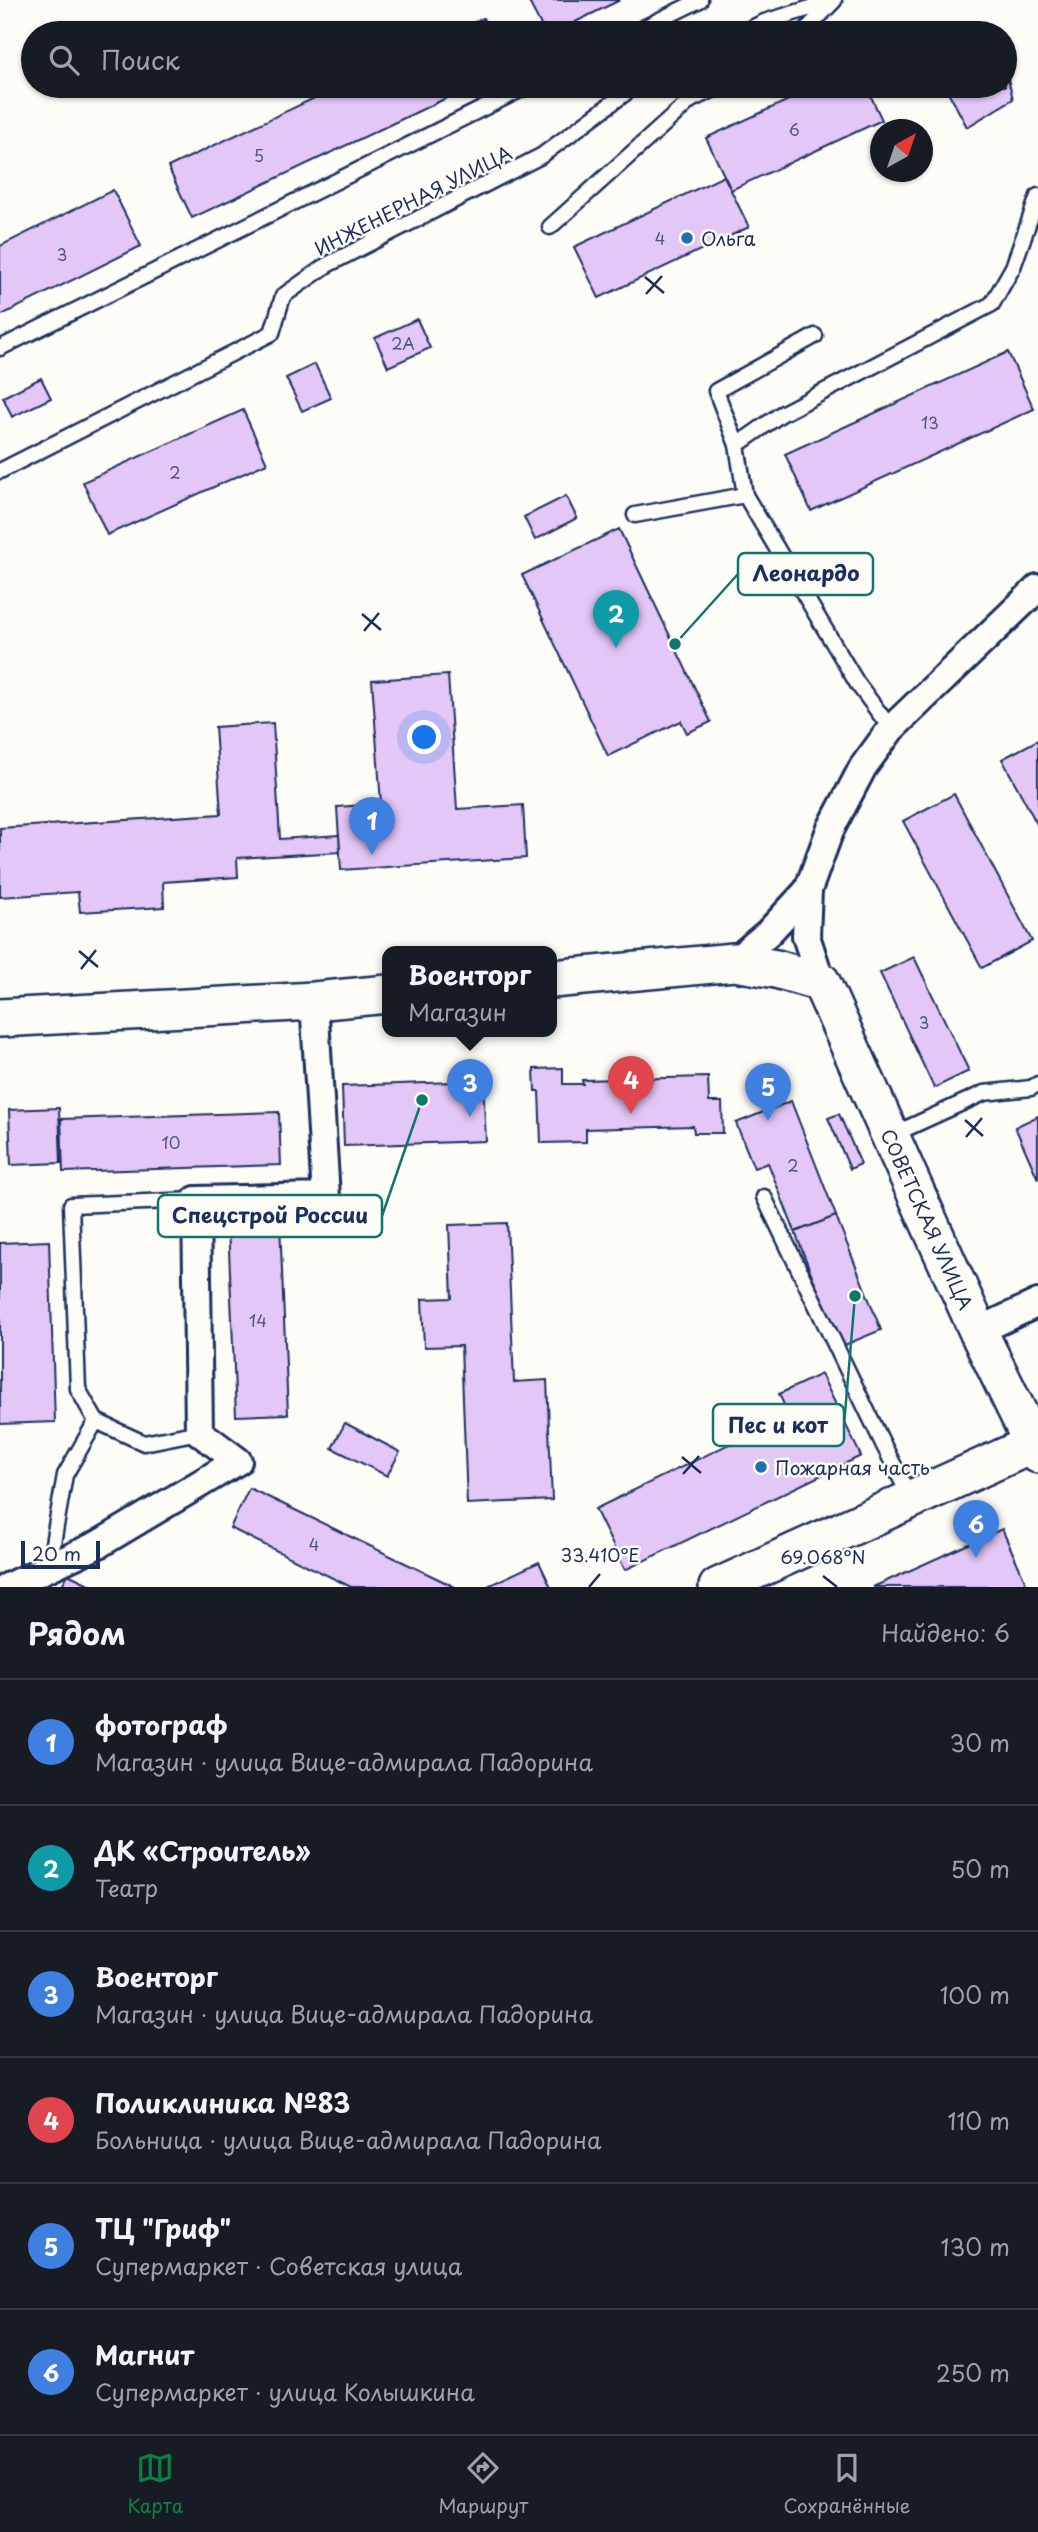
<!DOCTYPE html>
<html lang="ru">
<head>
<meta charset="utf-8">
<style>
  :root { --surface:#171b24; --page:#20242c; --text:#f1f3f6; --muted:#9ea1a6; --line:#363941; --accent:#0b8043 }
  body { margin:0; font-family:"Playpen Sans",sans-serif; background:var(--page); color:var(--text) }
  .compass { position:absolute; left:870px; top:119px; width:63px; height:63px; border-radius:50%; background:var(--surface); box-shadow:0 2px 5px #0004; rotate:40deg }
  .scale { position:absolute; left:21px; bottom:18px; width:79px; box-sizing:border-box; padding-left:7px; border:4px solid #1b2f5e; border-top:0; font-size:19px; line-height:24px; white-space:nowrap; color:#1b2f5e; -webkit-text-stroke:5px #fdfcf7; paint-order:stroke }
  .you { position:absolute; left:425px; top:738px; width:24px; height:24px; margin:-18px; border:5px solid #fff; border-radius:50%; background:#1a73e8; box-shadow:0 0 0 10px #1a73e833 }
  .badge { display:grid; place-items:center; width:46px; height:46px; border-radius:50%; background:var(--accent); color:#fff; font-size:23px; font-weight:700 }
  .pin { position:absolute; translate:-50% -58px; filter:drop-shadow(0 2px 4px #0008) }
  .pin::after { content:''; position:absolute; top:37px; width:24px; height:21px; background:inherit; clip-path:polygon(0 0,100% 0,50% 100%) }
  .popup { position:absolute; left:382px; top:946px; width:175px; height:91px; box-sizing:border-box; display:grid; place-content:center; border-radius:14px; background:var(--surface); filter:drop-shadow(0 2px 5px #0005); font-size:23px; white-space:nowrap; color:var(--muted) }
  .popup b { font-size:26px; color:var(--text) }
  .popup::after { content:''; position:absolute; left:50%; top:100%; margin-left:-14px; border:14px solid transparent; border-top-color:var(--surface) }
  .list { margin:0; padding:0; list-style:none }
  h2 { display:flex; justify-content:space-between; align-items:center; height:91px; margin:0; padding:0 28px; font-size:30px }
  h2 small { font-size:23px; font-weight:400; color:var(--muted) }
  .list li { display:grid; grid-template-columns:46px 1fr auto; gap:21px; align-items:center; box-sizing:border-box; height:126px; padding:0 28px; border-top:2px solid var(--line) }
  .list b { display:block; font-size:26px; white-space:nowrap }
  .list p { margin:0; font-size:23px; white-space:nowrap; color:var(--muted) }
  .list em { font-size:23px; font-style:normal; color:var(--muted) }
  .icon { flex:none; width:38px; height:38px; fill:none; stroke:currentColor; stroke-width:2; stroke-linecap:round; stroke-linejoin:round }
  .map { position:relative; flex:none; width:1038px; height:1587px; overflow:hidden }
  .search { position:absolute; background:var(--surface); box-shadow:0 2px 5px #0004; left:21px; right:21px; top:21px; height:77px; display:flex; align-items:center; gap:18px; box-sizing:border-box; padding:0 24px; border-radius:38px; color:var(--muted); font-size:26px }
  .sheet { height:847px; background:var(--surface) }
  nav { display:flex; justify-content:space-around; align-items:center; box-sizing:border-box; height:98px; border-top:2px solid var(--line); background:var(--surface); font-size:19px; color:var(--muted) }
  nav a { display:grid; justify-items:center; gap:4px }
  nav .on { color:var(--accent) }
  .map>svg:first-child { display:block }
  .building { fill:#e3c7f6; stroke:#1b2f5e; stroke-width:2 }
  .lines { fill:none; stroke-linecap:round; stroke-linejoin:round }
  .lane-casing { stroke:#1b2f5e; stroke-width:19 }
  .street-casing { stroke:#1b2f5e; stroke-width:32 }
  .secondary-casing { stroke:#1b2f5e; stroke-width:42 }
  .lane { stroke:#fdfcf7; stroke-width:14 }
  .street { stroke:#fdfcf7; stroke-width:26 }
  .secondary { stroke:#fdfcf7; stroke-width:37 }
  .ticks { fill:none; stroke:#1b2f5e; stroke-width:2.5 }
  .poi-dot { fill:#1f6fb2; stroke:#fdfcf7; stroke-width:2.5 }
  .labels { text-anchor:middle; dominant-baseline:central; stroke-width:5; stroke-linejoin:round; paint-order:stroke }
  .number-label { font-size:16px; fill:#4d5584 }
  .street-label { font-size:19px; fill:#1b2f5e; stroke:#fdfcf7 }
  .poi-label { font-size:19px; fill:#1b2f5e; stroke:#fdfcf7; text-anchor:start }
  .ticks-label { font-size:18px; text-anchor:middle; fill:#1b2f5e; stroke:#fdfcf7; stroke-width:5; stroke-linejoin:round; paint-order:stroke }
  .leader { fill:none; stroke:#0f766e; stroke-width:2.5 }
  .callout-dot { fill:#0f766e; stroke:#fdfcf7; stroke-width:2.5 }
  .callout { fill:#fdfcf7; stroke:#0f766e; stroke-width:2.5 }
  .callout-label { font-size:21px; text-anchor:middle; font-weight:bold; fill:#1b2f5e }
</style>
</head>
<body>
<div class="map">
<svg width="1038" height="1587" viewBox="0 0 1038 1587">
  <rect width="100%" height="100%" fill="#fdfcf7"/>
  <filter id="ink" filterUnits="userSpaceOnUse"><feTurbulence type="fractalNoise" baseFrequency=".0143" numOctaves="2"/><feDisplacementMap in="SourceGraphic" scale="14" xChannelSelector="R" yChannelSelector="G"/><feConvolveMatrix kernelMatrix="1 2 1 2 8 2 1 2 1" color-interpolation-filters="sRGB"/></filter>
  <g filter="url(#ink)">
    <g class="building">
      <path d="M 528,0 L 620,0 L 553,33 L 545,33 Z"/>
      <path d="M 483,18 L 490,33 L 451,33 Z"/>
      <path d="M 1005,67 L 1013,99 L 967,127 L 945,86 L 1005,86 Z"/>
      <path d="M 340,86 L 472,86 L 192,218 L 168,167 Z"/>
      <path d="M 819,86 L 866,86 L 882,120 L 731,190 L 706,138 Z"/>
      <path d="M 724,176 L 749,227 L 599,298 L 574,247 Z"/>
      <path d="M 113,190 L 141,246 L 0,316 L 0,246 Z"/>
      <path d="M 417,319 L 430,348 L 388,367 L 375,338 Z"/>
      <path d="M 1008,352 L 1034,409 L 811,511 L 785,454 Z"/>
      <path d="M 315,364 L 331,398 L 302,411 L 286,378 Z"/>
      <path d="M 41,378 L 51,398 L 12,417 L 3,397 Z"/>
      <path d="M 243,410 L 267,463 L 107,535 L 83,482 Z"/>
      <path d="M 566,496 L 577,518 L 535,540 L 524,517 Z"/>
      <path d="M 619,529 L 711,722 L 687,733 L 681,721 L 608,756 L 522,575 Z"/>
      <path d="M 448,675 L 457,809 L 523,805 L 526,858 L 341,870 L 337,807 L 381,804 L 372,680 Z"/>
      <path d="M 273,723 L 280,839 L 339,835 L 340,852 L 237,858 L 238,877 L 163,882 L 164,907 L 80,912 L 78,892 L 0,897 L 0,828 L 221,814 L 215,727 Z"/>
      <path d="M 1038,740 L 1038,826 L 1002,759 Z"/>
      <path d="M 954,794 L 1032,941 L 982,968 L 903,821 Z"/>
      <path d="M 914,957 L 969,1071 L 934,1088 L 880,973 Z"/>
      <path d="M 563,1068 L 563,1084 L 583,1084 L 582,1080 L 708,1077 L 709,1102 L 722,1102 L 723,1133 L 694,1133 L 693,1126 L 586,1129 L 586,1142 L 541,1143 L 539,1091 L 535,1091 L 534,1069 Z"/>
      <path d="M 483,1081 L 486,1141 L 344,1146 L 342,1086 Z"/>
      <path d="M 791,1101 L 836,1216 L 795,1232 L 768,1163 L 754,1168 L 736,1123 Z"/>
      <path d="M 59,1108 L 61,1163 L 11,1165 L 9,1110 Z"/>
      <path d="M 279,1112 L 281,1165 L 63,1172 L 61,1119 Z"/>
      <path d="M 839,1114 L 861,1164 L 850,1169 L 828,1118 Z"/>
      <path d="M 1038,1116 L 1038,1179 L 1015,1127 Z"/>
      <path d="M 836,1216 L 881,1330 L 840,1347 L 795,1232 Z"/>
      <path d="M 280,1223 L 288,1414 L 236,1416 L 228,1226 Z"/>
      <path d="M 507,1223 L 514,1382 L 547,1380 L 552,1500 L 467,1504 L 461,1346 L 424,1347 L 422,1299 L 452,1298 L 449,1225 Z"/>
      <path d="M 49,1241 L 55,1422 L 0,1424 L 0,1243 Z"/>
      <path d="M 821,1374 L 861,1456 L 625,1570 L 595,1509 L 789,1415 L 779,1394 Z"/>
      <path d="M 345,1423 L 400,1452 L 387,1476 L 332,1448 Z"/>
      <path d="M 249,1488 L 293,1509 L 455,1587 L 351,1587 L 230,1528 Z"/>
      <path d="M 1002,1529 L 1028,1587 L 873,1587 Z"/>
      <path d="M 539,1562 L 551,1587 L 486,1587 Z"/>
      <path d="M 68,1574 L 95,1587 L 61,1587 Z"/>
    </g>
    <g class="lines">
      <g class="lane-casing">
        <g id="lane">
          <path d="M 633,33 L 700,0"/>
          <path d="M 741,33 L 764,22 L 834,1"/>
          <path d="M 803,33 L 832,3"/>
          <path d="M 550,227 L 691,100 L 721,86"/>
          <path d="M 0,348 L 528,86"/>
          <path d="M 737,445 L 716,391 L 815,336"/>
          <path d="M 0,471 L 272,333 L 283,296 L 327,265 L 541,156 L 635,86"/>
          <path d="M 635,515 L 745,495"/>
          <path d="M 891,729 L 857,683 L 745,495 L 737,445 L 781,414 L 992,304 L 1013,267 L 1038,196"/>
          <path d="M 892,1135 L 984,1093 L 1031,1088 L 1038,1084"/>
          <path d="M 764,1197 L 883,1444 L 910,1497"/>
          <path d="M 196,1200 L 71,1205 L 78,1389 L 96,1421 L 144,1443 L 199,1432"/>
          <path d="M 49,1566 L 65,1475 L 96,1421"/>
        </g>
      </g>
      <g class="street-casing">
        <g id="street">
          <path d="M 734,962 L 769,932 L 808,890"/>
          <path d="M 821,982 L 806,936 L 808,890 L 830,830 L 863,767 L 891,729 L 1038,588"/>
          <path d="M 978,1331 L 1038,1303"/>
          <path d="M 7,1587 L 99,1544 L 238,1461 L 199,1432 L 196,1200 L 326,1197 L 314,1001"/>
        </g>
      </g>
      <g class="secondary-casing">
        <g id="secondary">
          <path id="s1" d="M 552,979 L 734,962 L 776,969 L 821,982 L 978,1331 L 1038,1454"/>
          <path d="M 0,1018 L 314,1001 L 388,994"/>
          <path d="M 718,1587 L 1033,1444"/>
        </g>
      </g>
      <use href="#lane" class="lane"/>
      <use href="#street" class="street"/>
      <use href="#secondary" class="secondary"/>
    </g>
  </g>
  <path class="ticks" d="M 645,277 L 664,293M 646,294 L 662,276M 362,614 L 381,630M 364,631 L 379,613M 79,951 L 98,967M 81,969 L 96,950M 965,1120 L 983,1136M 966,1137 L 982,1118M 682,1457 L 701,1473M 683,1474 L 699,1456M 823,1576 L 837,1587M 589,1587 L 600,1574"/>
  <g class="poi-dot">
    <circle cx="687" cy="238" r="7"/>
    <circle cx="761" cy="1467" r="7"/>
  </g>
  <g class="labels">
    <g class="number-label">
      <text x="794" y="129">6</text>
      <text x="259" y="155">5</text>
      <text x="660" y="238">4</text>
      <text x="62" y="254">3</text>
      <text x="403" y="343">2А</text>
      <text x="930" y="422">13</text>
      <text x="175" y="472">2</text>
      <text x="924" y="1022">3</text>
      <text x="171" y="1142">10</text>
      <text x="793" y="1165">2</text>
      <text x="258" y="1320">14</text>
      <text x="314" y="1544">4</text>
    </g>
    <g class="street-label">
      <text transform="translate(413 200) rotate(-27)">ИНЖЕНЕРНАЯ УЛИЦА</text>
      <text stroke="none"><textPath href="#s1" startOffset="532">СОВЕТСКАЯ УЛИЦА</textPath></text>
    </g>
    <g class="poi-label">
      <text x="701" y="238">Ольга</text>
      <text x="775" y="1467">Пожарная часть</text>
    </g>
  </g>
  <g class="ticks-label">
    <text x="600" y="1562">33.410°E</text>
    <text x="823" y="1564">69.068°N</text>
  </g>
  <path class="leader" d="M675 644L738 574M422 1100L382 1216M855 1296L844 1425"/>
  <g class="callout-dot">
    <circle cx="675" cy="644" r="7"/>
    <circle cx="422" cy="1100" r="7"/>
    <circle cx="855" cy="1296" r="7"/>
  </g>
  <g class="callout">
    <rect x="738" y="553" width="135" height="42" rx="7"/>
    <rect x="158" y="1195" width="224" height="42" rx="7"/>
    <rect x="713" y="1404" width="131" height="42" rx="7"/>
  </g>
  <g class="callout-label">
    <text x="806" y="581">Леонардо</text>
    <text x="270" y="1223">Спецстрой России</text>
    <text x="778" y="1433">Пес и кот</text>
  </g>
</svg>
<svg class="compass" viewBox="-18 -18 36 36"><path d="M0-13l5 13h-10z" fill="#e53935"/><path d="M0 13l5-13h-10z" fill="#9ea1a6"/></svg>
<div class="scale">20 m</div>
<div class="you"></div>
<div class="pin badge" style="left:372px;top:855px;background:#3f7fe0">1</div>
<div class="pin badge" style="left:616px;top:648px;background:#0f9aa8">2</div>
<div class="pin badge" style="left:470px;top:1117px;background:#3f7fe0">3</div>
<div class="popup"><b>Военторг</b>Магазин</div>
<div class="pin badge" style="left:631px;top:1114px;background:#e0444e">4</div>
<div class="pin badge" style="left:768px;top:1121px;background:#3f7fe0">5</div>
<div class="pin badge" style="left:976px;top:1558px;background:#3f7fe0">6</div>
<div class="search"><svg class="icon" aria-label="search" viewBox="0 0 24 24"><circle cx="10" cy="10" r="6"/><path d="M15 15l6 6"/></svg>Поиск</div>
</div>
<section class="sheet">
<h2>Рядом<small>Найдено: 6</small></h2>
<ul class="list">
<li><span class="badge" style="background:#3f7fe0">1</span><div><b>фотограф</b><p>Магазин · улица Вице-адмирала Падорина</p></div><em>30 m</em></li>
<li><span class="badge" style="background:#0f9aa8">2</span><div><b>ДК «Строитель»</b><p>Театр</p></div><em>50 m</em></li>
<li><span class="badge" style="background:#3f7fe0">3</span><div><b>Военторг</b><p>Магазин · улица Вице-адмирала Падорина</p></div><em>100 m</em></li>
<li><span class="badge" style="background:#e0444e">4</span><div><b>Поликлиника №83</b><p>Больница · улица Вице-адмирала Падорина</p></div><em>110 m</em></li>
<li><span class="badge" style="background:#3f7fe0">5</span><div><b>ТЦ &quot;Гриф&quot;</b><p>Супермаркет · Советская улица</p></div><em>130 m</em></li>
<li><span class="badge" style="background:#3f7fe0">6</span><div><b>Магнит</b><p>Супермаркет · улица Колышкина</p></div><em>250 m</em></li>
</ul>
</section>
<nav>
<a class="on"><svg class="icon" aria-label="map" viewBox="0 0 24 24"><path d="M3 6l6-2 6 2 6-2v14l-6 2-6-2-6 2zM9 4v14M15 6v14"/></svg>Карта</a>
<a><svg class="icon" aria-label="directions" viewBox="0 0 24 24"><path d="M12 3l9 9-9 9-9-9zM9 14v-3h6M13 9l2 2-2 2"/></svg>Маршрут</a>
<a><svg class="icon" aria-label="saved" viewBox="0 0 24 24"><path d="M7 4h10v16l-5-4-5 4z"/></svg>Сохранённые</a>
</nav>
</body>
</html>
